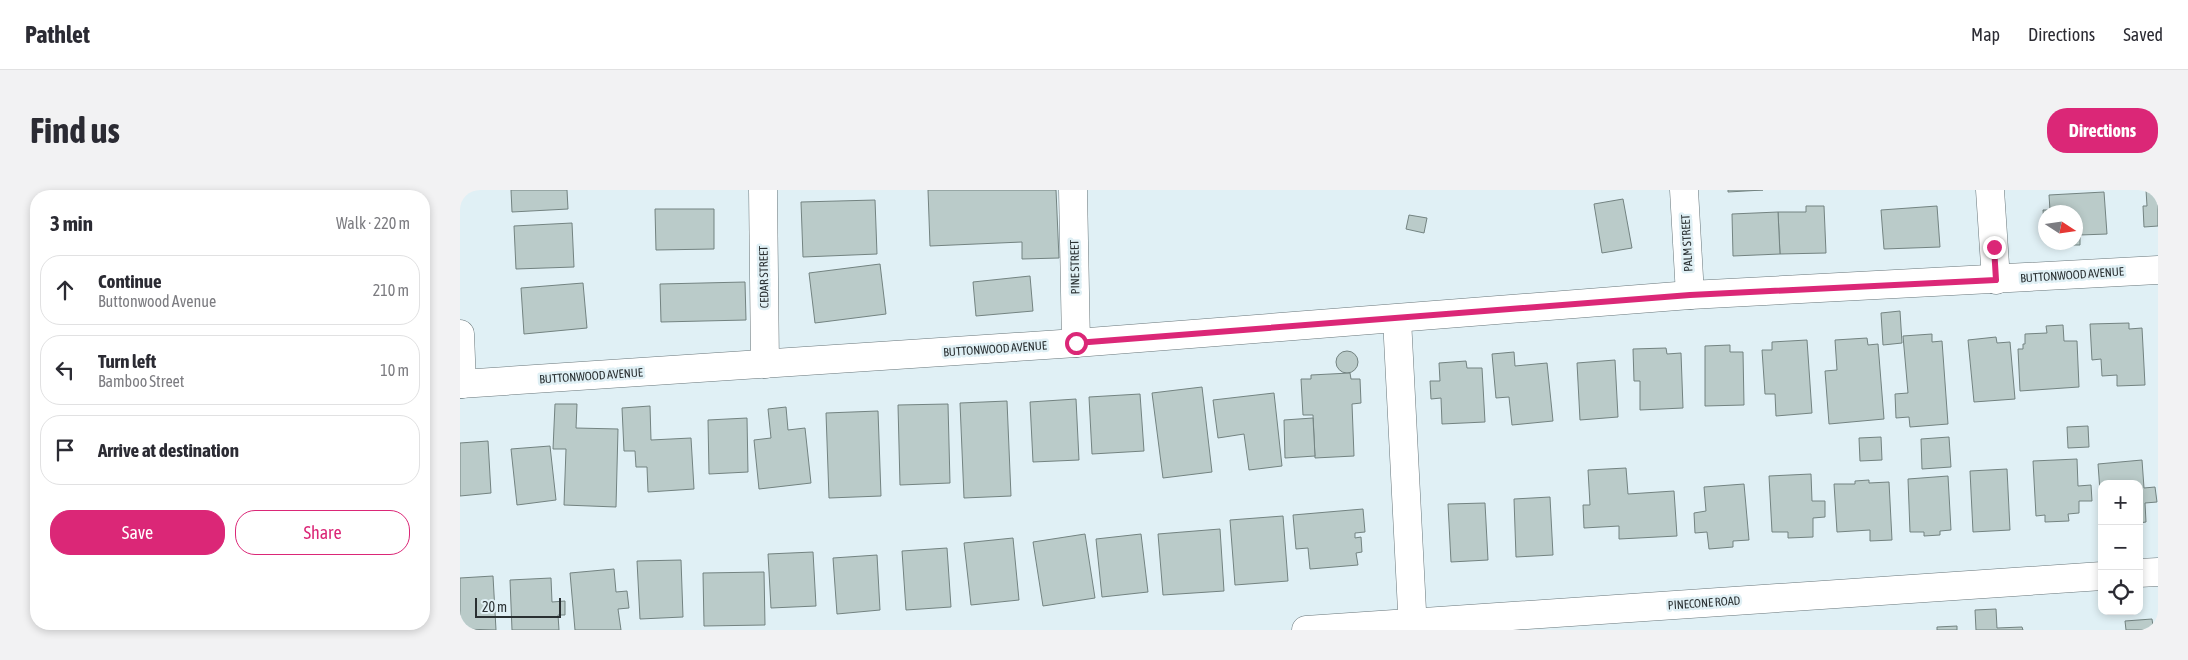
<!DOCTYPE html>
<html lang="en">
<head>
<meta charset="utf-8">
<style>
  :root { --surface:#fff; --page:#f2f2f3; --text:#2b2b33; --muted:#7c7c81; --line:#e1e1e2; --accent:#db2777 }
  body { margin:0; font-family:"Asap Condensed",sans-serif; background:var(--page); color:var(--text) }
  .controls { position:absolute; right:15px; bottom:15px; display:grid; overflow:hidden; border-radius:10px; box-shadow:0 2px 8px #0003 }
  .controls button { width:45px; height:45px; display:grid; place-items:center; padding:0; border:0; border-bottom:1px solid var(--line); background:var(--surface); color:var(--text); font:25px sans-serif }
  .compass { position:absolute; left:1578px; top:15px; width:45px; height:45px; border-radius:50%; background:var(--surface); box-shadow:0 2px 8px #0003; rotate:102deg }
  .scale { position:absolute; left:15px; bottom:12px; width:86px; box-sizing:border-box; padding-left:5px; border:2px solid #2a3032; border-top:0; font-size:14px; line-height:18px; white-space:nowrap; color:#2a3032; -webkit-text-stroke:4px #e0f0f5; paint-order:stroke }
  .stop { position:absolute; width:15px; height:15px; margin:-11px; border:4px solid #db2777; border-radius:50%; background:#fff }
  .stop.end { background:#db2777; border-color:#fff; box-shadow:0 1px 5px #0008 }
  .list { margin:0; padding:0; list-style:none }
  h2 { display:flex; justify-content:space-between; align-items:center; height:65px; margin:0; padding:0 20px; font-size:21px }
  h2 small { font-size:16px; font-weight:400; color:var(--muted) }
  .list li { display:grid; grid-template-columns:32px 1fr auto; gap:15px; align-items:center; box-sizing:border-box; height:70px; margin:0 10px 10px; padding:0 10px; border:1px solid var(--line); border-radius:20px }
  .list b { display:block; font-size:19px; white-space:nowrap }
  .list p { margin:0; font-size:16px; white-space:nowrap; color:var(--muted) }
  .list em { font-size:16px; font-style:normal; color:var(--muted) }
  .actions { display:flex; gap:10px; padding:15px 20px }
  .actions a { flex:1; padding:11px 0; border:1px solid var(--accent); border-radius:20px; text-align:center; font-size:18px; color:var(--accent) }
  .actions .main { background:var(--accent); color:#fff }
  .icon { flex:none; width:28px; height:28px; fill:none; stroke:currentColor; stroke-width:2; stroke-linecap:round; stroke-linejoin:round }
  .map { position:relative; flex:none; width:1698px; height:440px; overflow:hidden; border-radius:20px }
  header { display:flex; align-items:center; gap:30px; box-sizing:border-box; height:70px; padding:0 25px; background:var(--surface); border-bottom:1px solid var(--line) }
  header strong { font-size:24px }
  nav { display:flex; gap:28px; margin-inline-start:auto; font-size:18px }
  .intro { display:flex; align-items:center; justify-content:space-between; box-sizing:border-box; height:120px; padding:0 30px }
  h1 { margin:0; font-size:35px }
  .button { padding:12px 22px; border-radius:20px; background:var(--accent); color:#fff; font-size:18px; font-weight:700 }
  main { display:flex; gap:30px; padding:0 30px }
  aside { flex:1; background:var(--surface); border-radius:20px; box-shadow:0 2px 8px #0003 }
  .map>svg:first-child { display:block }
  .building { fill:#bacbc9; stroke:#738381 }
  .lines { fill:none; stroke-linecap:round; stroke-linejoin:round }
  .minor-casing { stroke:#68767a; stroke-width:29 }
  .minor { stroke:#fff; stroke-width:28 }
  .route { stroke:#db2777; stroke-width:6 }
  .labels { text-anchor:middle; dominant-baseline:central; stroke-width:5; stroke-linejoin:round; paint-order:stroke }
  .street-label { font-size:12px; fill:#2a3032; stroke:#e0f0f5 }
</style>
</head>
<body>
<header>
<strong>Pathlet</strong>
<nav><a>Map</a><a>Directions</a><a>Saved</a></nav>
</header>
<div class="intro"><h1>Find us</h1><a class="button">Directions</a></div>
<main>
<aside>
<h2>3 min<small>Walk · 220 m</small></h2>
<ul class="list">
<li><svg class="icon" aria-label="ahead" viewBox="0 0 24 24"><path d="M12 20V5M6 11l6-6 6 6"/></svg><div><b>Continue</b><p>Buttonwood Avenue</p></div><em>210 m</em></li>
<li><svg class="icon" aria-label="left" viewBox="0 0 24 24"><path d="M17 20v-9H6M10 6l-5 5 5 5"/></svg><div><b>Turn left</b><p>Bamboo Street</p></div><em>10 m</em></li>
<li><svg class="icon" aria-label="arrive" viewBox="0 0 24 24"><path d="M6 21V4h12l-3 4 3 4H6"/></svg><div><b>Arrive at destination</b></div></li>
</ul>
<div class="actions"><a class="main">Save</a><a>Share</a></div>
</aside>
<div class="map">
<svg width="1698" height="440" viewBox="0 0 1698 440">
  <rect width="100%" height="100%" fill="#e0f0f5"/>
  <g class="building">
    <path d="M 51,0 L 107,0 L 108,19 L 52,22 Z"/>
    <path d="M 468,0 L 596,0 L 599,68 L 562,69 L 562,52 L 470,56 Z"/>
    <path d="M 1268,0 L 1303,0 L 1268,2 Z"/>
    <path d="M 1686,0 L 1698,0 L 1698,36 L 1684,37 L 1683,16 L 1687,16 Z"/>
    <path d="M 1644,2 L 1647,44 L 1620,45 L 1620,55 L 1604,55 L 1603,52 L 1616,52 L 1616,22 L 1586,22 L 1585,48 L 1583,20 L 1590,20 L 1589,5 Z"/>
    <path d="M 1163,9 L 1172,58 L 1142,63 L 1134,14 Z"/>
    <path d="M 415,10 L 417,64 L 343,67 L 341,12 Z"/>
    <path d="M 1346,16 L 1364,16 L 1366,63 L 1320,64 L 1318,22 L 1346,22 Z"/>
    <path d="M 1477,16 L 1480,57 L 1424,59 L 1421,20 Z"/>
    <path d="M 195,19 L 254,19 L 254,59 L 196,60 Z"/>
    <path d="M 1318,22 L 1320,64 L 1273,66 L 1272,24 Z"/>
    <path d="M 949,25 L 967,28 L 964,43 L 946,39 Z"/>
    <path d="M 112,33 L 114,77 L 56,79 L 54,36 Z"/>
    <path d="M 420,74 L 426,124 L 355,133 L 349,83 Z"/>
    <path d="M 570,86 L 573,121 L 516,126 L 513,92 Z"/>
    <path d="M 285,92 L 286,130 L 201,132 L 200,94 Z"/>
    <path d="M 123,93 L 127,138 L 64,144 L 61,98 Z"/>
    <path d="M 1440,121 L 1442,153 L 1423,155 L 1421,123 Z"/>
    <path d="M 1669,133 L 1669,139 L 1682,138 L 1685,195 L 1657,196 L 1657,185 L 1642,186 L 1641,169 L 1632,170 L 1630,134 Z"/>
    <path d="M 1603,135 L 1604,151 L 1617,151 L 1619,197 L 1560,201 L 1558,159 L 1563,159 L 1563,154 L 1565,154 L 1565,144 L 1587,143 L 1586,136 Z"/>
    <path d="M 1472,144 L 1472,152 L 1482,151 L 1488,234 L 1450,237 L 1449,227 L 1436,228 L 1435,204 L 1448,203 L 1443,146 Z"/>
    <path d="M 1536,147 L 1537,153 L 1550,152 L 1555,209 L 1514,212 L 1508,150 Z"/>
    <path d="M 1407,148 L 1408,155 L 1418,154 L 1424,229 L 1369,234 L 1365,181 L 1377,180 L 1375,150 Z"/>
    <path d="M 1347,150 L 1352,223 L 1316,226 L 1315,204 L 1305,204 L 1302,160 L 1312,160 L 1312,152 Z"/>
    <path d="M 1270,155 L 1270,162 L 1283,162 L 1284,215 L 1245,216 L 1245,156 Z"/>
    <path d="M 1206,158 L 1207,164 L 1221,163 L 1223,218 L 1180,220 L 1180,191 L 1174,191 L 1173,159 Z"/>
    <circle cx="887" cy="172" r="11"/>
    <path d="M 1054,162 L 1055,176 L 1087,173 L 1093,231 L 1052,235 L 1049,207 L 1036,208 L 1032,164 Z"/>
    <path d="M 1155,170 L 1158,227 L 1120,230 L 1117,173 Z"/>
    <path d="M 1006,171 L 1007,178 L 1022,178 L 1025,232 L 982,234 L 981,208 L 971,209 L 970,191 L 980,191 L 979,173 Z"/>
    <path d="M 890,183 L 891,189 L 900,189 L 901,213 L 892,214 L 894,266 L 855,268 L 853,225 L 843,225 L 841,189 L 851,189 L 851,185 Z"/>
    <path d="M 742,197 L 752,282 L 703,288 L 692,203 Z"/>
    <path d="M 814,203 L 822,276 L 789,280 L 784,244 L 758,248 L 753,210 Z"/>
    <path d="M 680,204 L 684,261 L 632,264 L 629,207 Z"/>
    <path d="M 616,209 L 619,270 L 573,272 L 570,212 Z"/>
    <path d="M 547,211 L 551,306 L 504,308 L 500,213 Z"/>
    <path d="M 95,214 L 117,214 L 116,238 L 158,239 L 156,317 L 104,315 L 106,259 L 93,259 Z"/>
    <path d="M 488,214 L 490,293 L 440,295 L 438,215 Z"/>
    <path d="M 190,216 L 191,250 L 231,248 L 234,299 L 188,302 L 187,277 L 176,277 L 175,261 L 164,261 L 162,218 Z"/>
    <path d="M 326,217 L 328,240 L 345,238 L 351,293 L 299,299 L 294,250 L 311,248 L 308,219 Z"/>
    <path d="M 418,221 L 421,306 L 369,308 L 366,223 Z"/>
    <path d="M 287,228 L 288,282 L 249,284 L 248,230 Z"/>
    <path d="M 853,228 L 855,266 L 825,268 L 824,230 Z"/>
    <path d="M 1628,236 L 1629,257 L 1608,258 L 1607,237 Z"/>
    <path d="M 1421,247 L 1422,270 L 1400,271 L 1399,248 Z"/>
    <path d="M 1489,247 L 1491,277 L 1462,279 L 1461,249 Z"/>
    <path d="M 28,251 L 31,303 L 0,306 L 0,253 Z"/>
    <path d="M 90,256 L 96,310 L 57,315 L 51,259 Z"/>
    <path d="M 1617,269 L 1618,296 L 1631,295 L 1632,311 L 1619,311 L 1619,323 L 1608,324 L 1609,331 L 1585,332 L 1585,325 L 1576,326 L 1573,271 Z"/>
    <path d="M 1682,270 L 1684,298 L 1695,297 L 1697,312 L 1685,313 L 1686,332 L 1679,333 L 1679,294 L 1642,294 L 1642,328 L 1638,274 Z"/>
    <path d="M 1166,278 L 1168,304 L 1214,301 L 1217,346 L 1159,349 L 1159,336 L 1124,338 L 1123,315 L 1130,315 L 1128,280 Z"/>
    <path d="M 1547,279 L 1550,340 L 1513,342 L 1510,281 Z"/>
    <path d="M 1351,284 L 1352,311 L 1365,311 L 1365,327 L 1353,328 L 1353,347 L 1328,348 L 1328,342 L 1312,342 L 1309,286 Z"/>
    <path d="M 1488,286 L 1491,340 L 1480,341 L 1480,345 L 1464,346 L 1464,342 L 1450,342 L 1448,289 Z"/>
    <path d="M 1409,290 L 1409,293 L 1429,292 L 1432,350 L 1410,351 L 1410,340 L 1377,342 L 1374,294 L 1395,294 L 1395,291 Z"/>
    <path d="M 1284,294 L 1289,350 L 1273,351 L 1273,357 L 1249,359 L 1247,342 L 1235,343 L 1234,323 L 1246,321 L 1244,297 Z"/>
    <path d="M 1090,307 L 1093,365 L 1056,367 L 1054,309 Z"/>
    <path d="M 1025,313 L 1028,370 L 991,372 L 988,314 Z"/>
    <path d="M 903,319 L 905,342 L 895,343 L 895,348 L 901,347 L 902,362 L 896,363 L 898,375 L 850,379 L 848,358 L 836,359 L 833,325 Z"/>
    <path d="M 823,326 L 828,391 L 775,395 L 770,330 Z"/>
    <path d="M 760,339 L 764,401 L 703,405 L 698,344 Z"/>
    <path d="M 625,344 L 635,408 L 583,416 L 573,352 Z"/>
    <path d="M 681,344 L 688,402 L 642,407 L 636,349 Z"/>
    <path d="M 553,348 L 559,410 L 511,415 L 504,353 Z"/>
    <path d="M 487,358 L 491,417 L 446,420 L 442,361 Z"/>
    <path d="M 353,362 L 356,416 L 311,418 L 308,364 Z"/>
    <path d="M 417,365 L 420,420 L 377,424 L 373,368 Z"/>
    <path d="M 221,370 L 223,427 L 180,429 L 177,371 Z"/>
    <path d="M 154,379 L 156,402 L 167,401 L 169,418 L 158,419 L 161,440 L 115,440 L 110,383 Z"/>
    <path d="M 304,382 L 305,435 L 244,436 L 243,383 Z"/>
    <path d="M 33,386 L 36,440 L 0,439 L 0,388 Z"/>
    <path d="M 91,388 L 92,412 L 105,411 L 105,425 L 98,425 L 99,440 L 52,440 L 50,390 Z"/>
    <path d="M 1536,419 L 1537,438 L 1562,437 L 1563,440 L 1516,440 L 1515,420 Z"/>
    <path d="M 1692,429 L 1693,436 L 1698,435 L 1698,440 L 1666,440 L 1665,431 Z"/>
    <path d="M 1497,436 L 1497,440 L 1477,440 L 1477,437 Z"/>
  </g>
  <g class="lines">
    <g class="minor-casing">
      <g id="minor">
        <path d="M 303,0 L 305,174"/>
        <path d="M 613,0 L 616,153"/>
        <path d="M 1224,0 L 1230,105"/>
        <path d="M 1530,0 L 1536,90"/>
        <path d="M 937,129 L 953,440"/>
        <path d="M 0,144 L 2,194"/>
        <path d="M 0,194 L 616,153 L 1230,105 L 1698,80"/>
        <path d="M 1679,383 L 1698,382"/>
        <path d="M 846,440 L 1642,386"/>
      </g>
    </g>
    <use href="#minor" class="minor"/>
  </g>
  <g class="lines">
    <path class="route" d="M 616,153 L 1230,105 L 1536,90 L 1534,57"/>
  </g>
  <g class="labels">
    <g class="street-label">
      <text transform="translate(1227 53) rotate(-93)">PALM STREET</text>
      <text transform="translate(615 77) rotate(-91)">PINE STREET</text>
      <text transform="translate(1612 85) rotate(-4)">BUTTONWOOD AVENUE</text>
      <text transform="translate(304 87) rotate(-91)">CEDAR STREET</text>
      <text transform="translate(535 159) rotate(-4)">BUTTONWOOD AVENUE</text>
      <text transform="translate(131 186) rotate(-4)">BUTTONWOOD AVENUE</text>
      <text transform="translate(1244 413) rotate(-4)">PINECONE ROAD</text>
    </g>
  </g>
</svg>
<div class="controls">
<button>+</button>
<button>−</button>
<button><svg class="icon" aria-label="locate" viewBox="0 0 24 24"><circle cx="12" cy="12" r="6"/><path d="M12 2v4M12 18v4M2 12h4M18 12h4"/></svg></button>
</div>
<svg class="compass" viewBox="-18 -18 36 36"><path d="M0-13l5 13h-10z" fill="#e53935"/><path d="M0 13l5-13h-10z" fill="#7c7c81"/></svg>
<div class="scale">20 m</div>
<div class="stop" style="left:616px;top:153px"></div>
<div class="stop end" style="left:1534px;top:57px"></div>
</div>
</main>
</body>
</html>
